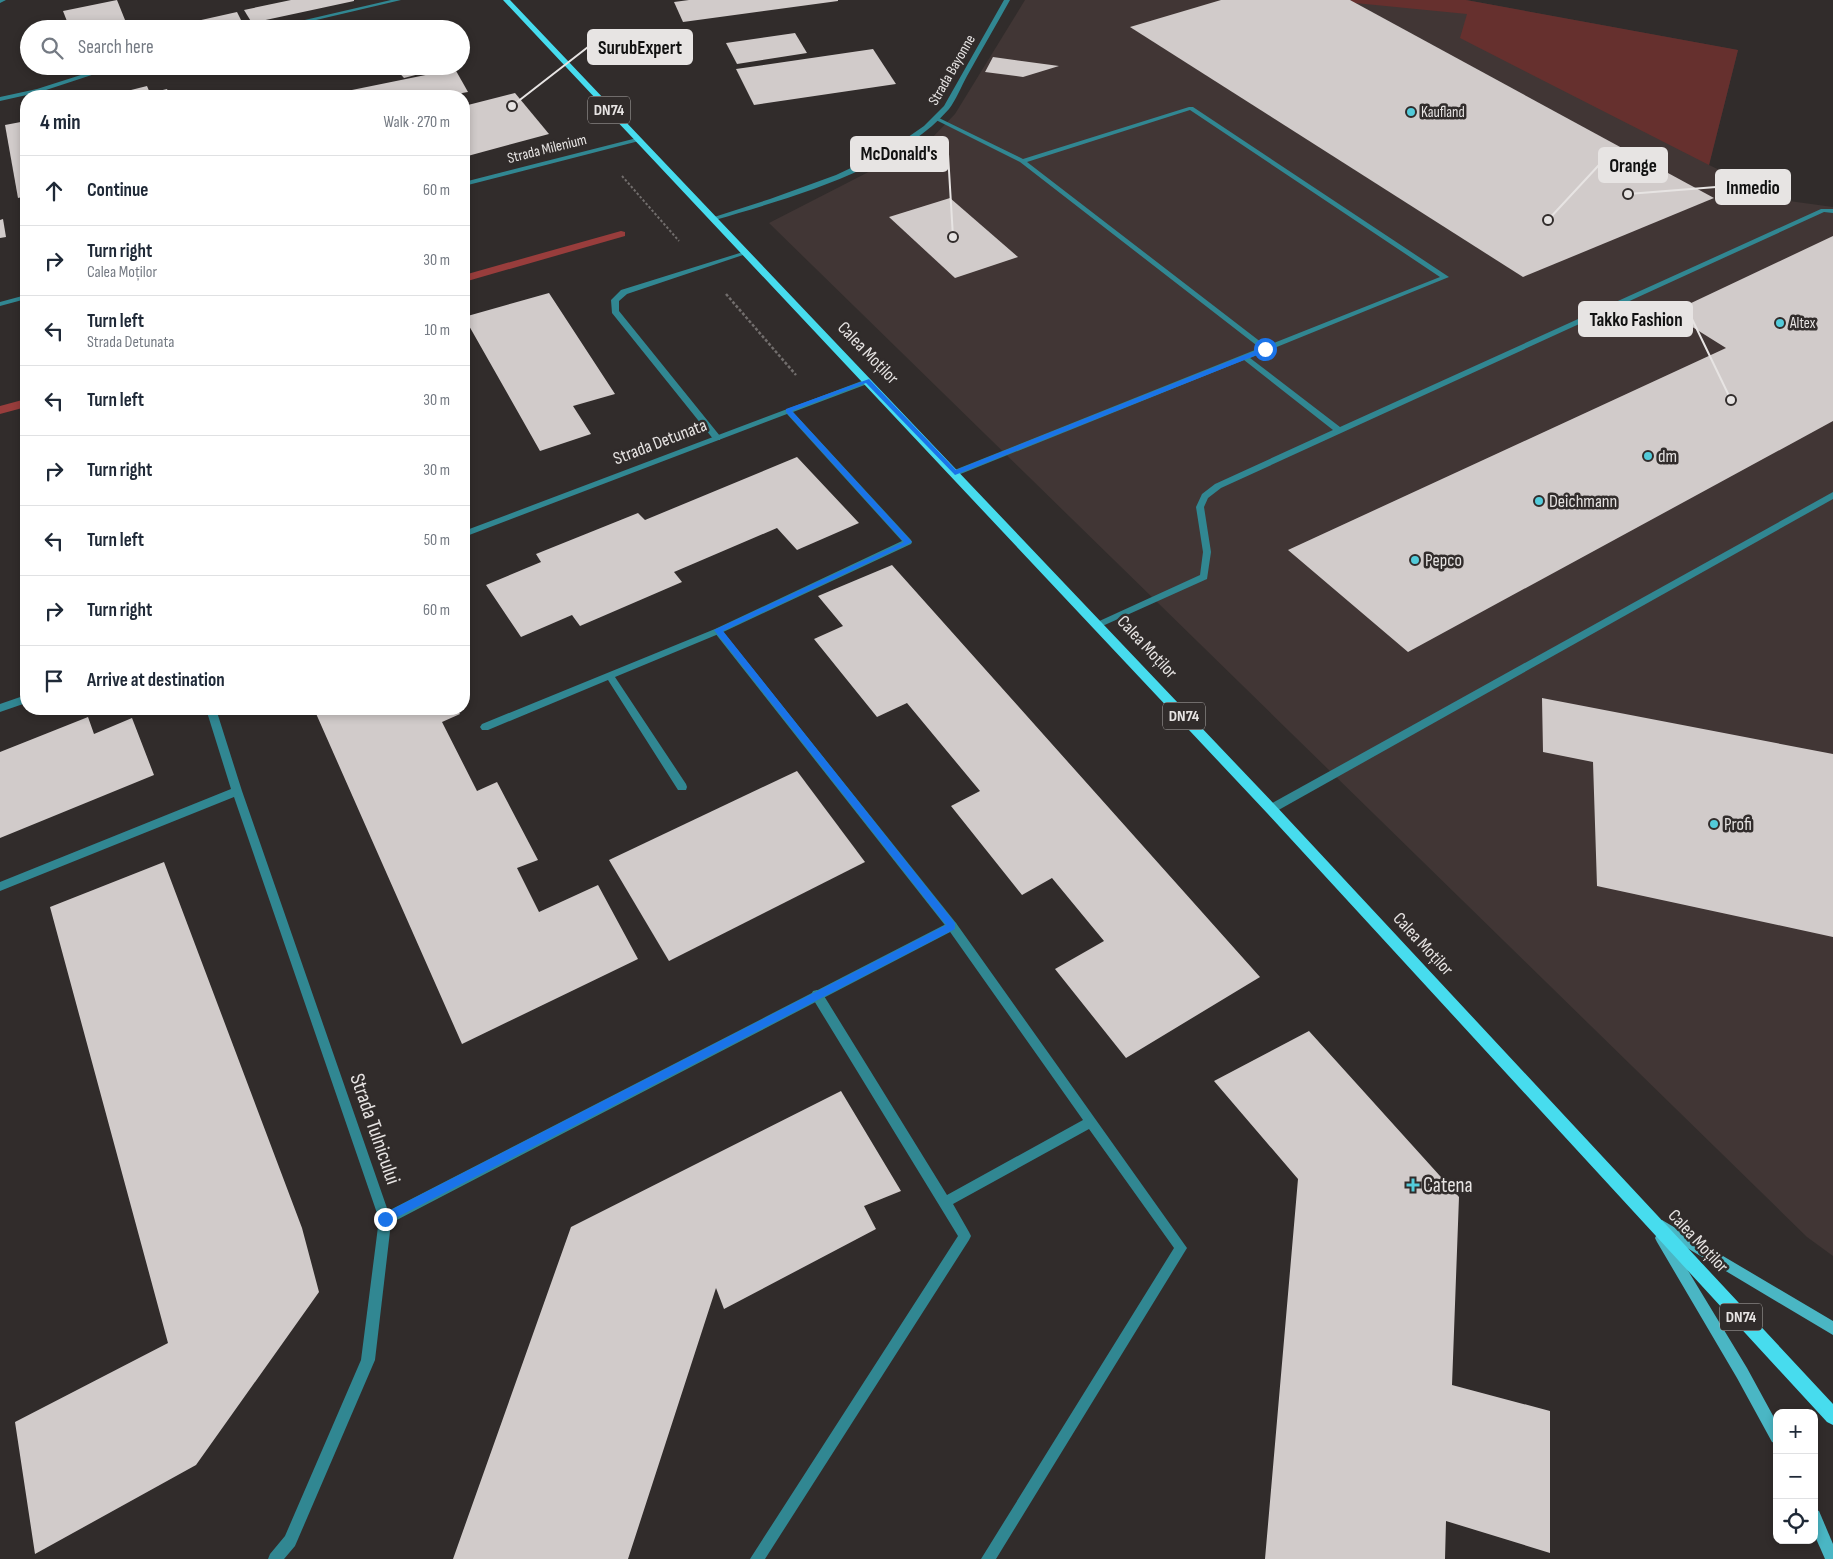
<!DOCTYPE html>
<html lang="en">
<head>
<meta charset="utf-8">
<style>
  :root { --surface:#fff; --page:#f6f6f7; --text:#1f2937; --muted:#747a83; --line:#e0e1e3 }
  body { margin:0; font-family:"Sofia Sans Condensed",sans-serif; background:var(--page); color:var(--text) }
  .controls { position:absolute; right:15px; bottom:15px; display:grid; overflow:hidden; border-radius:10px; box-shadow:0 2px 8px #0003 }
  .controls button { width:45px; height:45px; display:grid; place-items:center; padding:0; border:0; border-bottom:1px solid var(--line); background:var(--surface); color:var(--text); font:25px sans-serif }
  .stop { position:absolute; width:15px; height:15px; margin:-11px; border:4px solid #1a73e8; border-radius:50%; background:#fff }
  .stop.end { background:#1a73e8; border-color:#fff; box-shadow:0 1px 5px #0008 }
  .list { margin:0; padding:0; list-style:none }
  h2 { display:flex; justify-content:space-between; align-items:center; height:65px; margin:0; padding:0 20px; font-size:21px }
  h2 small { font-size:16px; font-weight:400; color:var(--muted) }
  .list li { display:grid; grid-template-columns:32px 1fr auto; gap:15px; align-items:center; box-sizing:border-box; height:70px; padding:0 20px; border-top:1px solid var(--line) }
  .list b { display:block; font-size:19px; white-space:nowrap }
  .list p { margin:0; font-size:16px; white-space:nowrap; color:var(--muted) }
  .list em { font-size:16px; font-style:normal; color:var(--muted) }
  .icon { flex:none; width:28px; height:28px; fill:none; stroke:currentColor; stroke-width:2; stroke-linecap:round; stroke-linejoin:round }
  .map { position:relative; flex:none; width:1833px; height:1559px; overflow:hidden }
  .search { position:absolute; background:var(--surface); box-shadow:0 2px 8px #0003; left:20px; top:20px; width:450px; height:55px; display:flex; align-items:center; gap:12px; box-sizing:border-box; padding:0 18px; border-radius:28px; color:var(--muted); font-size:19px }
  .panel { position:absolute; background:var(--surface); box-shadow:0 2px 8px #0003; left:20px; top:90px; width:450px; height:625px; border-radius:20px }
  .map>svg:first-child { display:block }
  .built { fill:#413635 }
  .green { fill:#66302e }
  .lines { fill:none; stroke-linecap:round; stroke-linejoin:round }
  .stream { fill:#983d3c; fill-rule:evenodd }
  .building { fill:#d1cbca }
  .path-far1 { stroke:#726e6d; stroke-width:2; stroke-dasharray:2.5 2; stroke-linecap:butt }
  .path { stroke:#726e6d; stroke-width:2.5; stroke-dasharray:3 2; stroke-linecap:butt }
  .lane { fill:#318792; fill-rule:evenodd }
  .street { fill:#318792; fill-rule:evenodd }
  .secondary { fill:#4ab6c4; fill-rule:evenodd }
  .primary { fill:#47dcee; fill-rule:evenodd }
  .route { fill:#1a73e8 }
  .poi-dot { fill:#53cbda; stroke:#312c2b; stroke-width:2 }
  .labels { text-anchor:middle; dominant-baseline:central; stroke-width:5; stroke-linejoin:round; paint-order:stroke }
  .far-street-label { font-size:15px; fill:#e7e4e3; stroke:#312c2b }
  .far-poi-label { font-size:15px; fill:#e7e4e3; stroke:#312c2b; text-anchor:start }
  .shield { fill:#312c2b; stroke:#b0adac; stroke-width:1 }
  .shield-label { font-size:16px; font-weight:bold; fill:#e7e4e3 }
  .street-label { font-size:18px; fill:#e7e4e3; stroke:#312c2b }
  .poi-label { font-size:18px; fill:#e7e4e3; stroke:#312c2b; text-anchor:start }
  .near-street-label { font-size:21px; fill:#e7e4e3; stroke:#312c2b }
  .near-poi-label { font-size:21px; fill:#e7e4e3; stroke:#312c2b; text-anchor:start }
  .leader { fill:none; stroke:#e7e4e3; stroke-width:2 }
  .callout-dot { fill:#e7e4e3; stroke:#312c2b; stroke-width:2 }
  .callout { fill:#e7e4e3; stroke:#e7e4e3; stroke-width:2 }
  .callout-label { font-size:19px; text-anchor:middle; font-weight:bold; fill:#111 }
</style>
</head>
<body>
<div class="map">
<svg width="1833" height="1559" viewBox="0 0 1833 1559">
  <rect width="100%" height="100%" fill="#312c2b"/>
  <path class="built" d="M 1025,0 L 1466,0 L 1738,50 L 1709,165 L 1782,200 L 1833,207 L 1833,1256 L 1807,1237 L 769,223 L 929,141 L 955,114 Z"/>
  <path class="green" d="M 1350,0 L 1466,0 L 1738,50 L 1709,165 L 1460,38 L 1467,14 L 1355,3 Z"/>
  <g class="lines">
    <g class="stream">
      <path d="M 621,231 L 625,232 L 625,236 L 464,282 L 464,275 Z"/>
      <path d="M 26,399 L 26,407 L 0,414 L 0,406 Z"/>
    </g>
  </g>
  <g class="building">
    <path d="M 117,0 L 125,20 L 81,29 L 70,29 L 63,11 Z"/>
    <path d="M 291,0 L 354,0 L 354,1 L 252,23 L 244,10 Z"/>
    <path d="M 689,0 L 838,0 L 838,1 L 683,22 L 674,2 Z"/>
    <path d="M 1221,0 L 1350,0 L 1714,198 L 1523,277 L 1130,27 Z"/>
    <path d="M 237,12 L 244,26 L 231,29 L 161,29 Z"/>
    <path d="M 795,33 L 807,53 L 737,64 L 726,43 Z"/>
    <path d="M 873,49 L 896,84 L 754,105 L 736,69 Z"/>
    <path d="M 993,57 L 1059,66 L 1023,77 L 985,72 Z"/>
    <path d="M 393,66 L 445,66 L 446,67 L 404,78 Z"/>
    <path d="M 455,69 L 468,92 L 445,96 L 349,96 L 347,91 Z"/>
    <path d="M 147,86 L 150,93 L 167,89 L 170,96 L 107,96 Z"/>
    <path d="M 515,93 L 549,134 L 464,157 L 464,106 Z"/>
    <path d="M 26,121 L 26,196 L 18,198 L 5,125 Z"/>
    <path d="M 950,198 L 1018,257 L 955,278 L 889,217 Z"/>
    <path d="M 3,219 L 6,237 L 0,238 L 0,220 Z"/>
    <path d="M 1833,236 L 1833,421 L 1408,652 L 1288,550 L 1726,348 L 1670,313 Z"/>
    <path d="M 549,293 L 615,394 L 573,406 L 591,434 L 540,451 L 464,317 Z"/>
    <path d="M 797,457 L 859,523 L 797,550 L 777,528 L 674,572 L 682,582 L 580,626 L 572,615 L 521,637 L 486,585 L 541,562 L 536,554 L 638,513 L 645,520 Z"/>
    <path d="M 892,565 L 1260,977 L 1126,1058 L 1055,969 L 1104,941 L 1052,878 L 1022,895 L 951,806 L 980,791 L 907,703 L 877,717 L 814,639 L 843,626 L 818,596 Z"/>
    <path d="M 1542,698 L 1833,754 L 1833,937 L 1597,886 L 1593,762 L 1543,752 Z"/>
    <path d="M 314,709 L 457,709 L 460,714 L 442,722 L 477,791 L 497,782 L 538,860 L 517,868 L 539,912 L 598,885 L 638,959 L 462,1044 Z"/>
    <path d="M 88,717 L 94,734 L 132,718 L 154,775 L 0,838 L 0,752 Z"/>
    <path d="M 797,771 L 865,862 L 669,961 L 609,860 Z"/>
    <path d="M 164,862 L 302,1228 L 319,1292 L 196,1465 L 35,1554 L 15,1422 L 168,1343 L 50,907 Z"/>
    <path d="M 1309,1031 L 1459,1197 L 1452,1385 L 1550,1411 L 1550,1553 L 1446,1521 L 1445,1559 L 1265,1559 L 1298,1179 L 1214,1081 Z"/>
    <path d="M 841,1091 L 901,1191 L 864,1206 L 876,1229 L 724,1309 L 716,1288 L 628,1559 L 453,1559 L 571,1227 Z"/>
  </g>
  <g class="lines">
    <path class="path-far1" d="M 622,176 L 679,241"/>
    <path class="path" d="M 726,294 L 796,375"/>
    <g class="lane">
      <path d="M 1189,107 L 1193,107 L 1449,277 L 1250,358 L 1340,427 L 1821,209 L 1833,209 L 1833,213 L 1824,212 L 1221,488 L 1208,498 L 1204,507 L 1211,552 L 1207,579 L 1098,628 L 1093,625 L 1095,623 L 1200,575 L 1203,552 L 1196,507 L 1202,494 L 1215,484 L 1333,430 L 1244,360 L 958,475 L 952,475 L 952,471 L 1260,348 L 1020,162 L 934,119 L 939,118 L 1023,159 ZM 1190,110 L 1440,277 L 1266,346 L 1027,162 Z"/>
      <path d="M 743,252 L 749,253 L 627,294 L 619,301 L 619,311 L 720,436 L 720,440 L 714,440 L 612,313 L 611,300 L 621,290 Z"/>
      <path d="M 1833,492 L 1833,499 L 1275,812 L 1267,812 L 1266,809 L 1267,806 Z"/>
      <path d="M 718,628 L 721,629 L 956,923 L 1187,1248 L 996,1559 L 981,1559 L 1174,1248 L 1089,1129 L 953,1204 L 969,1232 L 971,1236 L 969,1240 L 765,1559 L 750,1559 L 958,1236 L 813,999 L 811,995 L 813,991 L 817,990 L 821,991 L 947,1195 L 1083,1120 L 948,929 L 715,633 L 713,631 Z"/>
    </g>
    <g class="street">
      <path d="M 0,0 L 6,0 L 0,3 Z"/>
      <path d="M 391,0 L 401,0 L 278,29 L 266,29 Z"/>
      <path d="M 1004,0 L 1010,0 C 996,25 981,51 967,76 C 961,87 956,100 949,109 C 897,169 789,198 715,220 L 711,220 L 711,218 L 770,199 L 836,175 L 868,160 L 898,144 L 924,126 L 944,106 Z"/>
      <path d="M 109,66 L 119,66 L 40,92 L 0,101 L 0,97 L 37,89 Z"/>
      <path d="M 637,138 L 640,140 L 639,141 L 464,186 L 464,182 Z"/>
      <path d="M 26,295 L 26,299 L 0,306 L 0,302 Z"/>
      <path d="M 867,379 L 871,381 L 870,383 L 793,412 L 911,540 L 912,542 L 911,544 L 721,633 L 615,677 L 686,784 L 687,787 L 686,790 L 678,790 L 608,680 L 488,730 L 482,730 L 480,727 L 482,724 L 715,629 L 902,541 L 787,414 L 464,537 L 464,531 Z"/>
      <path d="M 26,695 L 26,703 L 0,712 L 0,704 Z"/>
      <path d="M 206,709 L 216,709 L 242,791 L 388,1211 L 948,923 L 952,921 L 956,923 L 957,926 L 956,929 L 391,1223 L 375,1360 L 295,1546 L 284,1559 L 268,1559 L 270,1554 L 285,1536 L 361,1360 L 379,1219 L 234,797 L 0,891 L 0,882 L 231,789 Z"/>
    </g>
    <g class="secondary">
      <path d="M 1662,1220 L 1833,1321 L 1833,1335 L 1667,1236 L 1747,1368 L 1777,1423 L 1777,1444 L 1772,1442 L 1737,1378 L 1657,1242 L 1655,1238 L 1657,1234 L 1660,1232 L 1656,1226 L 1658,1222 Z"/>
      <path d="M 1814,1509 L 1819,1511 L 1833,1544 L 1833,1559 L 1825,1559 L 1814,1534 Z"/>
    </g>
    <path class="primary" d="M 503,0 L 510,0 L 1275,805 L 1833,1404 L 1833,1425 L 1827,1422 L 1267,813 Z"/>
  </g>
  <path class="route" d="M 1265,347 L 1267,351 L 955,475 L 866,383 L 792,411 L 912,542 L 723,631 L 955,923 L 955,929 L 388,1222 L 381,1222 L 381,1215 L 946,925 L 714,630 L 904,542 L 786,412 L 786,409 L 869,379 L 956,470 Z"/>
  <g class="poi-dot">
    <circle cx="1411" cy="112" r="5"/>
    <circle cx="1780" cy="323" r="5"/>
    <circle cx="1648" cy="456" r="5"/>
    <circle cx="1539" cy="501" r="5"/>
    <circle cx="1415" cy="560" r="5"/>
    <circle cx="1714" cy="824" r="5"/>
    <path d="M1410.5 1177.5h5v5h5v5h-5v5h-5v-5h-5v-5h5z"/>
  </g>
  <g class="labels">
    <g class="far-street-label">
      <text transform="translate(952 70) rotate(-60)">Strada Bayonne</text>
      <text transform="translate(547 149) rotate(-14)">Strada Milenium</text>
    </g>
    <g class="far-poi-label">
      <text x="1421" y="112">Kaufland</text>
      <text x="1790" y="323">Altex</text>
    </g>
    <g class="shield">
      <rect x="588" y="96.5" width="42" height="27" rx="4"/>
      <rect x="1163" y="702.5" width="42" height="27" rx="4"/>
      <rect x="1720" y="1303.5" width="42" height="27" rx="4"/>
    </g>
    <g class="shield-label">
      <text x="609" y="110">DN74</text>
      <text x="1184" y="716">DN74</text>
      <text x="1741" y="1317">DN74</text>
    </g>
    <g class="street-label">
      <text transform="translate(868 353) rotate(46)">Calea Moților</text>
      <text transform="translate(660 442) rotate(-21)">Strada Detunata</text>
      <text transform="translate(1147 647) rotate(47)">Calea Moților</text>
      <text transform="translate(1423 944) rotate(47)">Calea Moților</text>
      <text transform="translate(1698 1241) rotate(47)">Calea Moților</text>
    </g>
    <g class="poi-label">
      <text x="1658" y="456">dm</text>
      <text x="1549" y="501">Deichmann</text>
      <text x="1425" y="560">Pepco</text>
      <text x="1724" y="824">Profi</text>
    </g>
    <g class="near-street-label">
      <text transform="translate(375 1129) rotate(71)">Strada Tulnicului</text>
    </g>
    <g class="near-poi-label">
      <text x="1423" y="1185">Catena</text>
    </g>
  </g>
  <path class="leader" d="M512 106L588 47M953 237L948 154M1548 220L1599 165M1628 194L1716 187M1731 400L1692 319"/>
  <g class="callout-dot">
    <circle cx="512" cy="106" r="5"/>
    <circle cx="953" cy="237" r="5"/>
    <circle cx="1548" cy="220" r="5"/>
    <circle cx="1628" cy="194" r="5"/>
    <circle cx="1731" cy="400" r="5"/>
  </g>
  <g class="callout">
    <rect x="588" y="30" width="104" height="34" rx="5"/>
    <rect x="851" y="137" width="97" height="34" rx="5"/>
    <rect x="1599" y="148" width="68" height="34" rx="5"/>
    <rect x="1716" y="170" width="74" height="34" rx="5"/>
    <rect x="1579" y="302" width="113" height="34" rx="5"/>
  </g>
  <g class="callout-label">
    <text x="640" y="54">SurubExpert</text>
    <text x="899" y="160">McDonald's</text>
    <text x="1633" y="172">Orange</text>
    <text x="1753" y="194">Inmedio</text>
    <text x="1636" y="326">Takko Fashion</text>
  </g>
</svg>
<div class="controls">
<button>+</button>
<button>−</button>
<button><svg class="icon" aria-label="locate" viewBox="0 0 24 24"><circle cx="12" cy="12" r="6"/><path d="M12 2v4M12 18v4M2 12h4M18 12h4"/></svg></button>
</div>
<div class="stop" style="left:1265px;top:349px"></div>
<div class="stop end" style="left:385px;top:1219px"></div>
<div class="search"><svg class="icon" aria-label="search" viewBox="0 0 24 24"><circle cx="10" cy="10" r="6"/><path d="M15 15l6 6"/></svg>Search here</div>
<section class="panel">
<h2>4 min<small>Walk · 270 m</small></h2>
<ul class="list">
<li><svg class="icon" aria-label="ahead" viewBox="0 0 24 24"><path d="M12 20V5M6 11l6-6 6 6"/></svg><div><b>Continue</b></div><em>60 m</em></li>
<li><svg class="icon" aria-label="right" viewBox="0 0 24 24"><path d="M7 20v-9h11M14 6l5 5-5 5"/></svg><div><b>Turn right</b><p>Calea Moților</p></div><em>30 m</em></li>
<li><svg class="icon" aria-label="left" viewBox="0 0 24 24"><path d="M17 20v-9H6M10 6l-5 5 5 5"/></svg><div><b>Turn left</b><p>Strada Detunata</p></div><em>10 m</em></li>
<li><svg class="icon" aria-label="left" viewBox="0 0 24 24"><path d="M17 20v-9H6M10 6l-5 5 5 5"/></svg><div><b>Turn left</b></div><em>30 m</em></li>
<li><svg class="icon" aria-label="right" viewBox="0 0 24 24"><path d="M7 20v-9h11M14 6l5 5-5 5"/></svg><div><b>Turn right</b></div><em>30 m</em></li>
<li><svg class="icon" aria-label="left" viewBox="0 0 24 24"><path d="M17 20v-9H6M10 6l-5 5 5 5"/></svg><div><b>Turn left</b></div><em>50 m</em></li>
<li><svg class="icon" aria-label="right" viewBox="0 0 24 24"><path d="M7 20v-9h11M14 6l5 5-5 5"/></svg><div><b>Turn right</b></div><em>60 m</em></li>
<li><svg class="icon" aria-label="arrive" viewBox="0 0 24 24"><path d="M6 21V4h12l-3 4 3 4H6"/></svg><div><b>Arrive at destination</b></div></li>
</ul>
</section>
</div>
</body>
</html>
